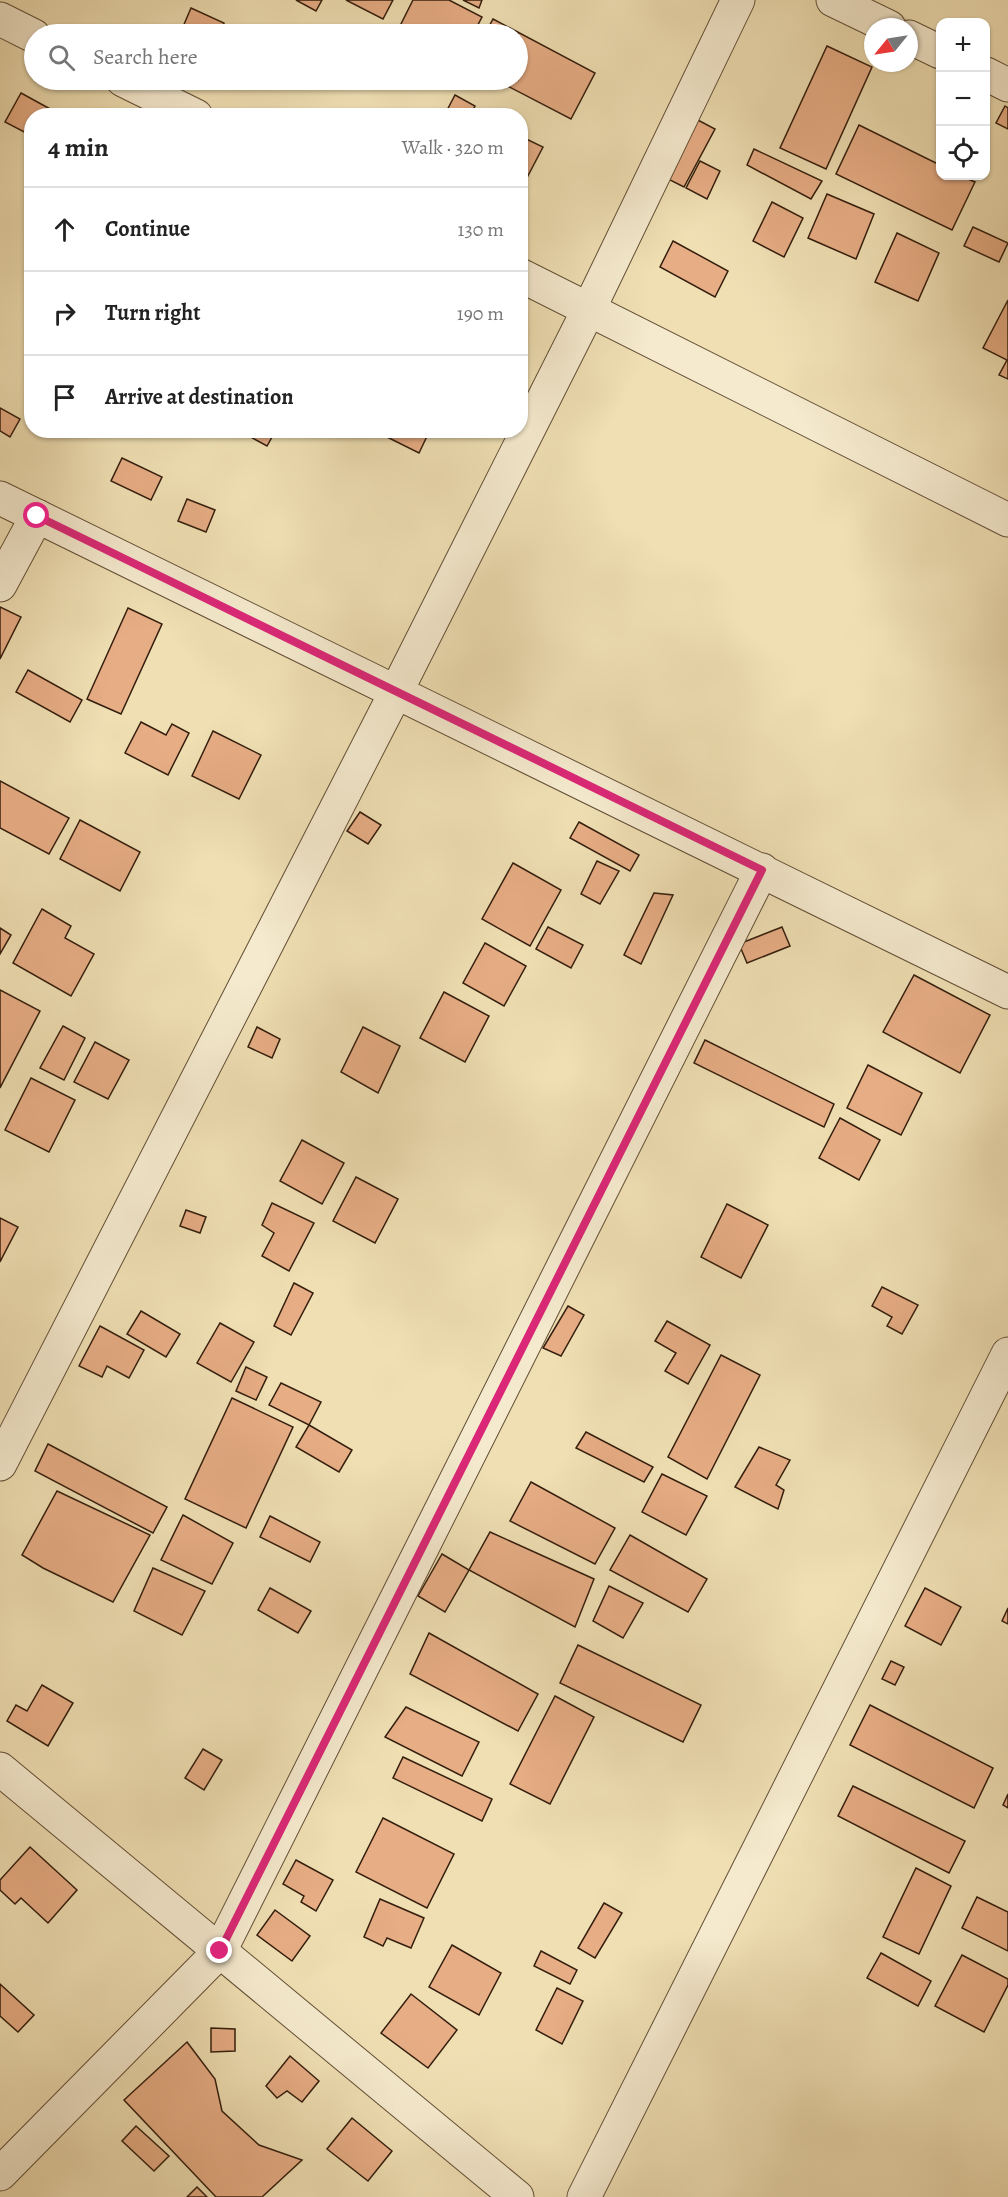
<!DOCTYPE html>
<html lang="en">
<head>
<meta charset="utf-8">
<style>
  :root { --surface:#fff; --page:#f6f6f6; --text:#222; --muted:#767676; --line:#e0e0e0 }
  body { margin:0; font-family:Alegreya,serif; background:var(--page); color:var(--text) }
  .controls { position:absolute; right:18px; top:18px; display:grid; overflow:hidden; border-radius:12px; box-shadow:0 2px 4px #0004 }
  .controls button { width:54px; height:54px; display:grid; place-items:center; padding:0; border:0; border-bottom:2px solid var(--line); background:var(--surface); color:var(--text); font:30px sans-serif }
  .compass { position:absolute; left:864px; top:18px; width:54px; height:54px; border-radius:50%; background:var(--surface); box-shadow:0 2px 4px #0004; rotate:240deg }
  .stop { position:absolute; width:18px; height:18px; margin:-14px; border:4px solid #db2777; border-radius:50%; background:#fff }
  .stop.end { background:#db2777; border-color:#fff; box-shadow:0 2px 6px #0008 }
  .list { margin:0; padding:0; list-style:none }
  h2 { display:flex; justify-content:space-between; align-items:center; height:78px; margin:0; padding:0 24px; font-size:26px }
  h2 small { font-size:20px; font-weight:400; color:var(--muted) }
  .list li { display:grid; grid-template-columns:39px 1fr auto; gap:18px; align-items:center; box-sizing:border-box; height:84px; padding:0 24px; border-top:2px solid var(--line) }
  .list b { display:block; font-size:22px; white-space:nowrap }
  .list em { font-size:20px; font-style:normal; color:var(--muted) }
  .icon { flex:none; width:33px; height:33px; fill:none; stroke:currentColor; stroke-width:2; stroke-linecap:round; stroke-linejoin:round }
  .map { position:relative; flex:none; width:1008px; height:2197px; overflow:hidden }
  .search { position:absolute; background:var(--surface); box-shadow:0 2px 4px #0004; left:24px; top:24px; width:504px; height:66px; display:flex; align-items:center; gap:15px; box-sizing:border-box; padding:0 21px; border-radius:33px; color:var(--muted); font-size:22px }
  .panel { position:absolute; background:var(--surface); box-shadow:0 2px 4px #0004; left:24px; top:108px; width:504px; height:330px; border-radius:24px }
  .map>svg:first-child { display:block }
  .building { fill:#e7ad85; stroke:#341e0d; stroke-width:1.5 }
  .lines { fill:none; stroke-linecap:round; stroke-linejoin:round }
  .street-casing { stroke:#634e36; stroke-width:35 }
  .street { stroke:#f5eace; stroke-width:33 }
  .route { stroke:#db2777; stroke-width:8 }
</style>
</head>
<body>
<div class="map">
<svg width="1008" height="2197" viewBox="0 0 1008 2197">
  <rect width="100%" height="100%" fill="#efdfb3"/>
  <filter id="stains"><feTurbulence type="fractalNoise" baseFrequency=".00333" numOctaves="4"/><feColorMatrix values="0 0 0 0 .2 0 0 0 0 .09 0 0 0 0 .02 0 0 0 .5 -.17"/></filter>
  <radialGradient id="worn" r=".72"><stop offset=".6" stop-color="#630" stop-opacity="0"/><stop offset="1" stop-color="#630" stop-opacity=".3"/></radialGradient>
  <g class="building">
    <path d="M 296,0 L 322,0 L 316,11 Z"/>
    <path d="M 346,0 L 393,0 L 383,19 Z"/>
    <path d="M 413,0 L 449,0 L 482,17 L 473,34 L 416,34 L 400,26 Z"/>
    <path d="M 463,0 L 482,0 L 479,8 Z"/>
    <path d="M 191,8 L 224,23 L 219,34 L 194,34 L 182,29 Z"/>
    <path d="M 493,19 L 595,73 L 571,119 L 496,80 L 518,80 L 518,34 L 485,34 Z"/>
    <path d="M 827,46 L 872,67 L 826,169 L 780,148 Z"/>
    <path d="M 21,93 L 63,116 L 32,116 L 32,136 L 5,122 Z"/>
    <path d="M 455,95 L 475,106 L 470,116 L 444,116 Z"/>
    <path d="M 1005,106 L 1008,108 L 1008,129 L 996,123 Z"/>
    <path d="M 696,119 L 715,129 L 684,187 L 666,178 Z"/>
    <path d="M 859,125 L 940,165 L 940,176 L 961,176 L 975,182 L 952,230 L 836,174 Z"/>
    <path d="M 520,136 L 543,147 L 520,191 Z"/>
    <path d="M 754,149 L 822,181 L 811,199 L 747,165 Z"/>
    <path d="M 700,161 L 720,171 L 707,199 L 686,188 Z"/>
    <path d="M 827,194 L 874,214 L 856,259 L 808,238 Z"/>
    <path d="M 772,202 L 803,218 L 784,257 L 753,241 Z"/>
    <path d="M 973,227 L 1008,243 L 999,262 L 964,246 Z"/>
    <path d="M 897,233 L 939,253 L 918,301 L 875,282 Z"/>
    <path d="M 673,241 L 728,271 L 715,297 L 660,267 Z"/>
    <path d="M 1008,300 L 1008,379 L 999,375 L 1007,360 L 983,348 Z"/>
    <path d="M 0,408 L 20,419 L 10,437 L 0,431 Z"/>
    <path d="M 238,430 L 276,430 L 267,446 Z"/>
    <path d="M 380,430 L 430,430 L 419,453 L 379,433 Z"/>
    <path d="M 122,458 L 162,477 L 151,500 L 111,481 Z"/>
    <path d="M 187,499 L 215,510 L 206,532 L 178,521 Z"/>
    <path d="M 0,607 L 21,617 L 0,659 Z"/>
    <path d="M 128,608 L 162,624 L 121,714 L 87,699 Z"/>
    <path d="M 28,670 L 82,700 L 70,722 L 16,692 Z"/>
    <path d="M 141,722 L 166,735 L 172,724 L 189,733 L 168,775 L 125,753 Z"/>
    <path d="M 213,731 L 261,755 L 239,799 L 192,776 Z"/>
    <path d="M 0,781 L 69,818 L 49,854 L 0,828 Z"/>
    <path d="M 360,812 L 381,825 L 368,844 L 347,831 Z"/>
    <path d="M 80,820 L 140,852 L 120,891 L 60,859 Z"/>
    <path d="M 579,822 L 639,855 L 630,871 L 570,838 Z"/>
    <path d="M 597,861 L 619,871 L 600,904 L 581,894 Z"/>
    <path d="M 513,863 L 561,890 L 530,946 L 482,919 Z"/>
    <path d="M 654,893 L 673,895 L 641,964 L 624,955 Z"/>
    <path d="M 42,909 L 71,926 L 65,938 L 94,954 L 71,996 L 13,963 Z"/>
    <path d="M 548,927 L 583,945 L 571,968 L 536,949 Z"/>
    <path d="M 782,927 L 790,946 L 747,963 L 739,944 Z"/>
    <path d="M 0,928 L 11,935 L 0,954 Z"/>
    <path d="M 485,943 L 526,966 L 504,1006 L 463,983 Z"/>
    <path d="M 914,975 L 990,1015 L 960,1073 L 883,1032 Z"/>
    <path d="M 0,990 L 40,1011 L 0,1088 Z"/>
    <path d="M 444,992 L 489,1016 L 465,1062 L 420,1038 Z"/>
    <path d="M 63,1026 L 85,1038 L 64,1080 L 40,1068 Z"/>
    <path d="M 257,1027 L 280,1039 L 272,1058 L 248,1047 Z"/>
    <path d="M 363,1027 L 400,1046 L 378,1093 L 341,1072 Z"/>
    <path d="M 705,1040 L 834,1104 L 824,1127 L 694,1063 Z"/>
    <path d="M 95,1042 L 129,1060 L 108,1099 L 74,1082 Z"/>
    <path d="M 868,1065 L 922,1093 L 901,1135 L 847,1108 Z"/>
    <path d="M 31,1078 L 75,1100 L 49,1152 L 5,1130 Z"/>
    <path d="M 840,1118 L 880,1140 L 859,1180 L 819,1158 Z"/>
    <path d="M 302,1140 L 344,1163 L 322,1204 L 280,1181 Z"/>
    <path d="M 356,1177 L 398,1199 L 375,1243 L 333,1221 Z"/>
    <path d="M 272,1203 L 314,1223 L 289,1271 L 262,1256 L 274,1233 L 262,1225 Z"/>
    <path d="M 727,1204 L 768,1225 L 741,1278 L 701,1257 Z"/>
    <path d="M 186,1210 L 206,1217 L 200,1233 L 180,1226 Z"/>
    <path d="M 0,1218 L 18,1227 L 0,1262 Z"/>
    <path d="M 294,1283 L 313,1293 L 291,1335 L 274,1326 Z"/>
    <path d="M 882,1287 L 918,1305 L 902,1334 L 887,1326 L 892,1317 L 872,1306 Z"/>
    <path d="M 568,1306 L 584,1315 L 561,1356 L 543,1348 Z"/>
    <path d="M 141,1311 L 180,1334 L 166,1357 L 127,1334 Z"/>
    <path d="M 667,1321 L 710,1345 L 688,1384 L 665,1371 L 676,1353 L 655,1341 Z"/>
    <path d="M 220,1323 L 254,1342 L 231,1382 L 197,1363 Z"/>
    <path d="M 100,1326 L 144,1350 L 129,1378 L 107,1366 L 102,1377 L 79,1366 Z"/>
    <path d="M 721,1355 L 760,1375 L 707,1479 L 668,1457 Z"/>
    <path d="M 246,1367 L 267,1377 L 256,1400 L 236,1391 Z"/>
    <path d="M 281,1383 L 321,1402 L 309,1425 L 269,1405 Z"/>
    <path d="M 232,1398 L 293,1427 L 246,1528 L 185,1499 Z"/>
    <path d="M 309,1425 L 352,1450 L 339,1472 L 296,1447 Z"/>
    <path d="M 586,1432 L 653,1467 L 644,1482 L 576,1448 Z"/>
    <path d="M 48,1444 L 167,1507 L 153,1533 L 35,1471 Z"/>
    <path d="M 759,1447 L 790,1460 L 776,1485 L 784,1490 L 778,1509 L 735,1487 Z"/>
    <path d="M 662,1474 L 707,1496 L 686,1535 L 642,1512 Z"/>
    <path d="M 531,1482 L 615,1528 L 595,1564 L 510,1521 Z"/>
    <path d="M 57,1491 L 150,1535 L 113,1602 L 43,1568 L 22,1555 Z"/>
    <path d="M 183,1515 L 233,1543 L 212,1584 L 161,1560 Z"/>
    <path d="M 270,1516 L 320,1542 L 310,1562 L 260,1537 Z"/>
    <path d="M 490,1532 L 594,1579 L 575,1627 L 469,1570 Z"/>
    <path d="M 630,1535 L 707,1579 L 688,1612 L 610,1570 Z"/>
    <path d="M 442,1554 L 469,1570 L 445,1612 L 418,1596 Z"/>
    <path d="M 153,1568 L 205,1591 L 182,1635 L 134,1611 Z"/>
    <path d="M 609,1586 L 643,1603 L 623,1638 L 593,1621 Z"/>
    <path d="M 270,1588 L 311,1611 L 298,1633 L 258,1610 Z"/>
    <path d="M 925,1588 L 961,1607 L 941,1645 L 905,1626 Z"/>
    <path d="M 1008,1608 L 1008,1624 L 1002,1621 Z"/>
    <path d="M 429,1633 L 538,1694 L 518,1731 L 410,1674 Z"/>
    <path d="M 578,1645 L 701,1705 L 683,1742 L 560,1683 Z"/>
    <path d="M 891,1661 L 904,1667 L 895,1685 L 882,1679 Z"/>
    <path d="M 42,1685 L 73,1703 L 48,1746 L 7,1721 L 16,1705 L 27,1711 Z"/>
    <path d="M 555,1696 L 594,1717 L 550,1804 L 510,1784 Z"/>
    <path d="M 870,1705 L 993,1768 L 974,1808 L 850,1745 Z"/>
    <path d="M 406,1707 L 479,1742 L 462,1776 L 385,1737 Z"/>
    <path d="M 203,1749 L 222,1760 L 204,1790 L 185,1778 Z"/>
    <path d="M 403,1757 L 492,1799 L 482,1821 L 393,1778 Z"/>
    <path d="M 853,1786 L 965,1841 L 949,1873 L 838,1816 Z"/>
    <path d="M 1008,1794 L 1008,1808 L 1003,1805 Z"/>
    <path d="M 383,1818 L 454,1854 L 427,1908 L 356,1872 Z"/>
    <path d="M 30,1847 L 77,1890 L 48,1923 L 21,1898 L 15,1904 L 0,1890 L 0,1880 Z"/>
    <path d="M 296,1860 L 333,1880 L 316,1911 L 301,1902 L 304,1896 L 283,1884 Z"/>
    <path d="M 916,1868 L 951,1886 L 919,1954 L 883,1937 Z"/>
    <path d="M 977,1897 L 1008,1912 L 1008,1951 L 962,1928 Z"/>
    <path d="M 380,1899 L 424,1918 L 411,1948 L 387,1938 L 383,1946 L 364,1937 Z"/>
    <path d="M 604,1903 L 622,1913 L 595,1958 L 578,1948 Z"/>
    <path d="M 275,1910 L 310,1936 L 292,1961 L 257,1935 Z"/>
    <path d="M 452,1945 L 501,1973 L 479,2015 L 429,1987 Z"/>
    <path d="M 541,1951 L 577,1970 L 570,1984 L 534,1966 Z"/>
    <path d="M 881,1953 L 931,1981 L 918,2006 L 867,1978 Z"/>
    <path d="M 962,1955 L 1008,1979 L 1008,1985 L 984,2032 L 935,2006 Z"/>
    <path d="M 0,1984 L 34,2015 L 18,2032 L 0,2016 Z"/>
    <path d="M 557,1988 L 583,2001 L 562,2044 L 536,2030 Z"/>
    <path d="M 411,1994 L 457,2030 L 428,2068 L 381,2033 Z"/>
    <path d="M 211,2028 L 235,2029 L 235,2051 L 211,2052 Z"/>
    <path d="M 187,2042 L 215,2079 L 222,2111 L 259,2145 L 302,2160 L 262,2197 L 216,2197 L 124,2100 Z"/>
    <path d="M 290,2056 L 319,2081 L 302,2102 L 287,2091 L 277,2098 L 266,2086 Z"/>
    <path d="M 352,2118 L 392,2151 L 368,2181 L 327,2149 Z"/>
    <path d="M 136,2126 L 169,2156 L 154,2171 L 122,2141 Z"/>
    <path d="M 197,2187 L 207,2197 L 187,2197 Z"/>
  </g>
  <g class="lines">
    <g class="street-casing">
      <g id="street">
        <path d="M 833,0 L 889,27"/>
        <path d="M 0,19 L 34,36"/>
        <path d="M 909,37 L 940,52"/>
        <path d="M 986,74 L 1008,85"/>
        <path d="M 123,80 L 196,116"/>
        <path d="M 520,275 L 1008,520"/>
        <path d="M 0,498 L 1008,992"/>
        <path d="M 0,585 L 37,516"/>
        <path d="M 0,1464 L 396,692 L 589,309 L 738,0"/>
        <path d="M 0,1769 L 517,2197"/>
        <path d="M 0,2174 L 220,1951 L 762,870"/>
        <path d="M 584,2197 L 1008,1354"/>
      </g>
    </g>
    <use href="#street" class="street"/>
  </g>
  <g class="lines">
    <path class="route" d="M 37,516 L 762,870 L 220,1951"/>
  </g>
  <rect width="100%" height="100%" filter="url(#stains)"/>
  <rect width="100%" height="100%" fill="url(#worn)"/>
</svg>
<div class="controls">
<button>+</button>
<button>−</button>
<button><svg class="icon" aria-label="locate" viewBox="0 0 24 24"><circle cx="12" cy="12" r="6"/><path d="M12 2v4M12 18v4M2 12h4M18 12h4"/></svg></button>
</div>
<svg class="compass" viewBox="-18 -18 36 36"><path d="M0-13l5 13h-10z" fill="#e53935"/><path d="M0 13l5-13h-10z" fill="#767676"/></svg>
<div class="stop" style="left:37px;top:516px"></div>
<div class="stop end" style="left:220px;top:1951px"></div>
<div class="search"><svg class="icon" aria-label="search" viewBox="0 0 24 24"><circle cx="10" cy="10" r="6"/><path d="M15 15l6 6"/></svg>Search here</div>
<section class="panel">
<h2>4 min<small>Walk · 320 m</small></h2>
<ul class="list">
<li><svg class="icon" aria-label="ahead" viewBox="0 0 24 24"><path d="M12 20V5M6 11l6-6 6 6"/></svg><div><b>Continue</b></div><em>130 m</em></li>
<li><svg class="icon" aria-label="right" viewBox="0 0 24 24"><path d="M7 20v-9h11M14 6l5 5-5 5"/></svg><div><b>Turn right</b></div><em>190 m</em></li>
<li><svg class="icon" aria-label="arrive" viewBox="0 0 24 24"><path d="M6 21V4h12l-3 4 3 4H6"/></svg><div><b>Arrive at destination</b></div></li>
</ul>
</section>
</div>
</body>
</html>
